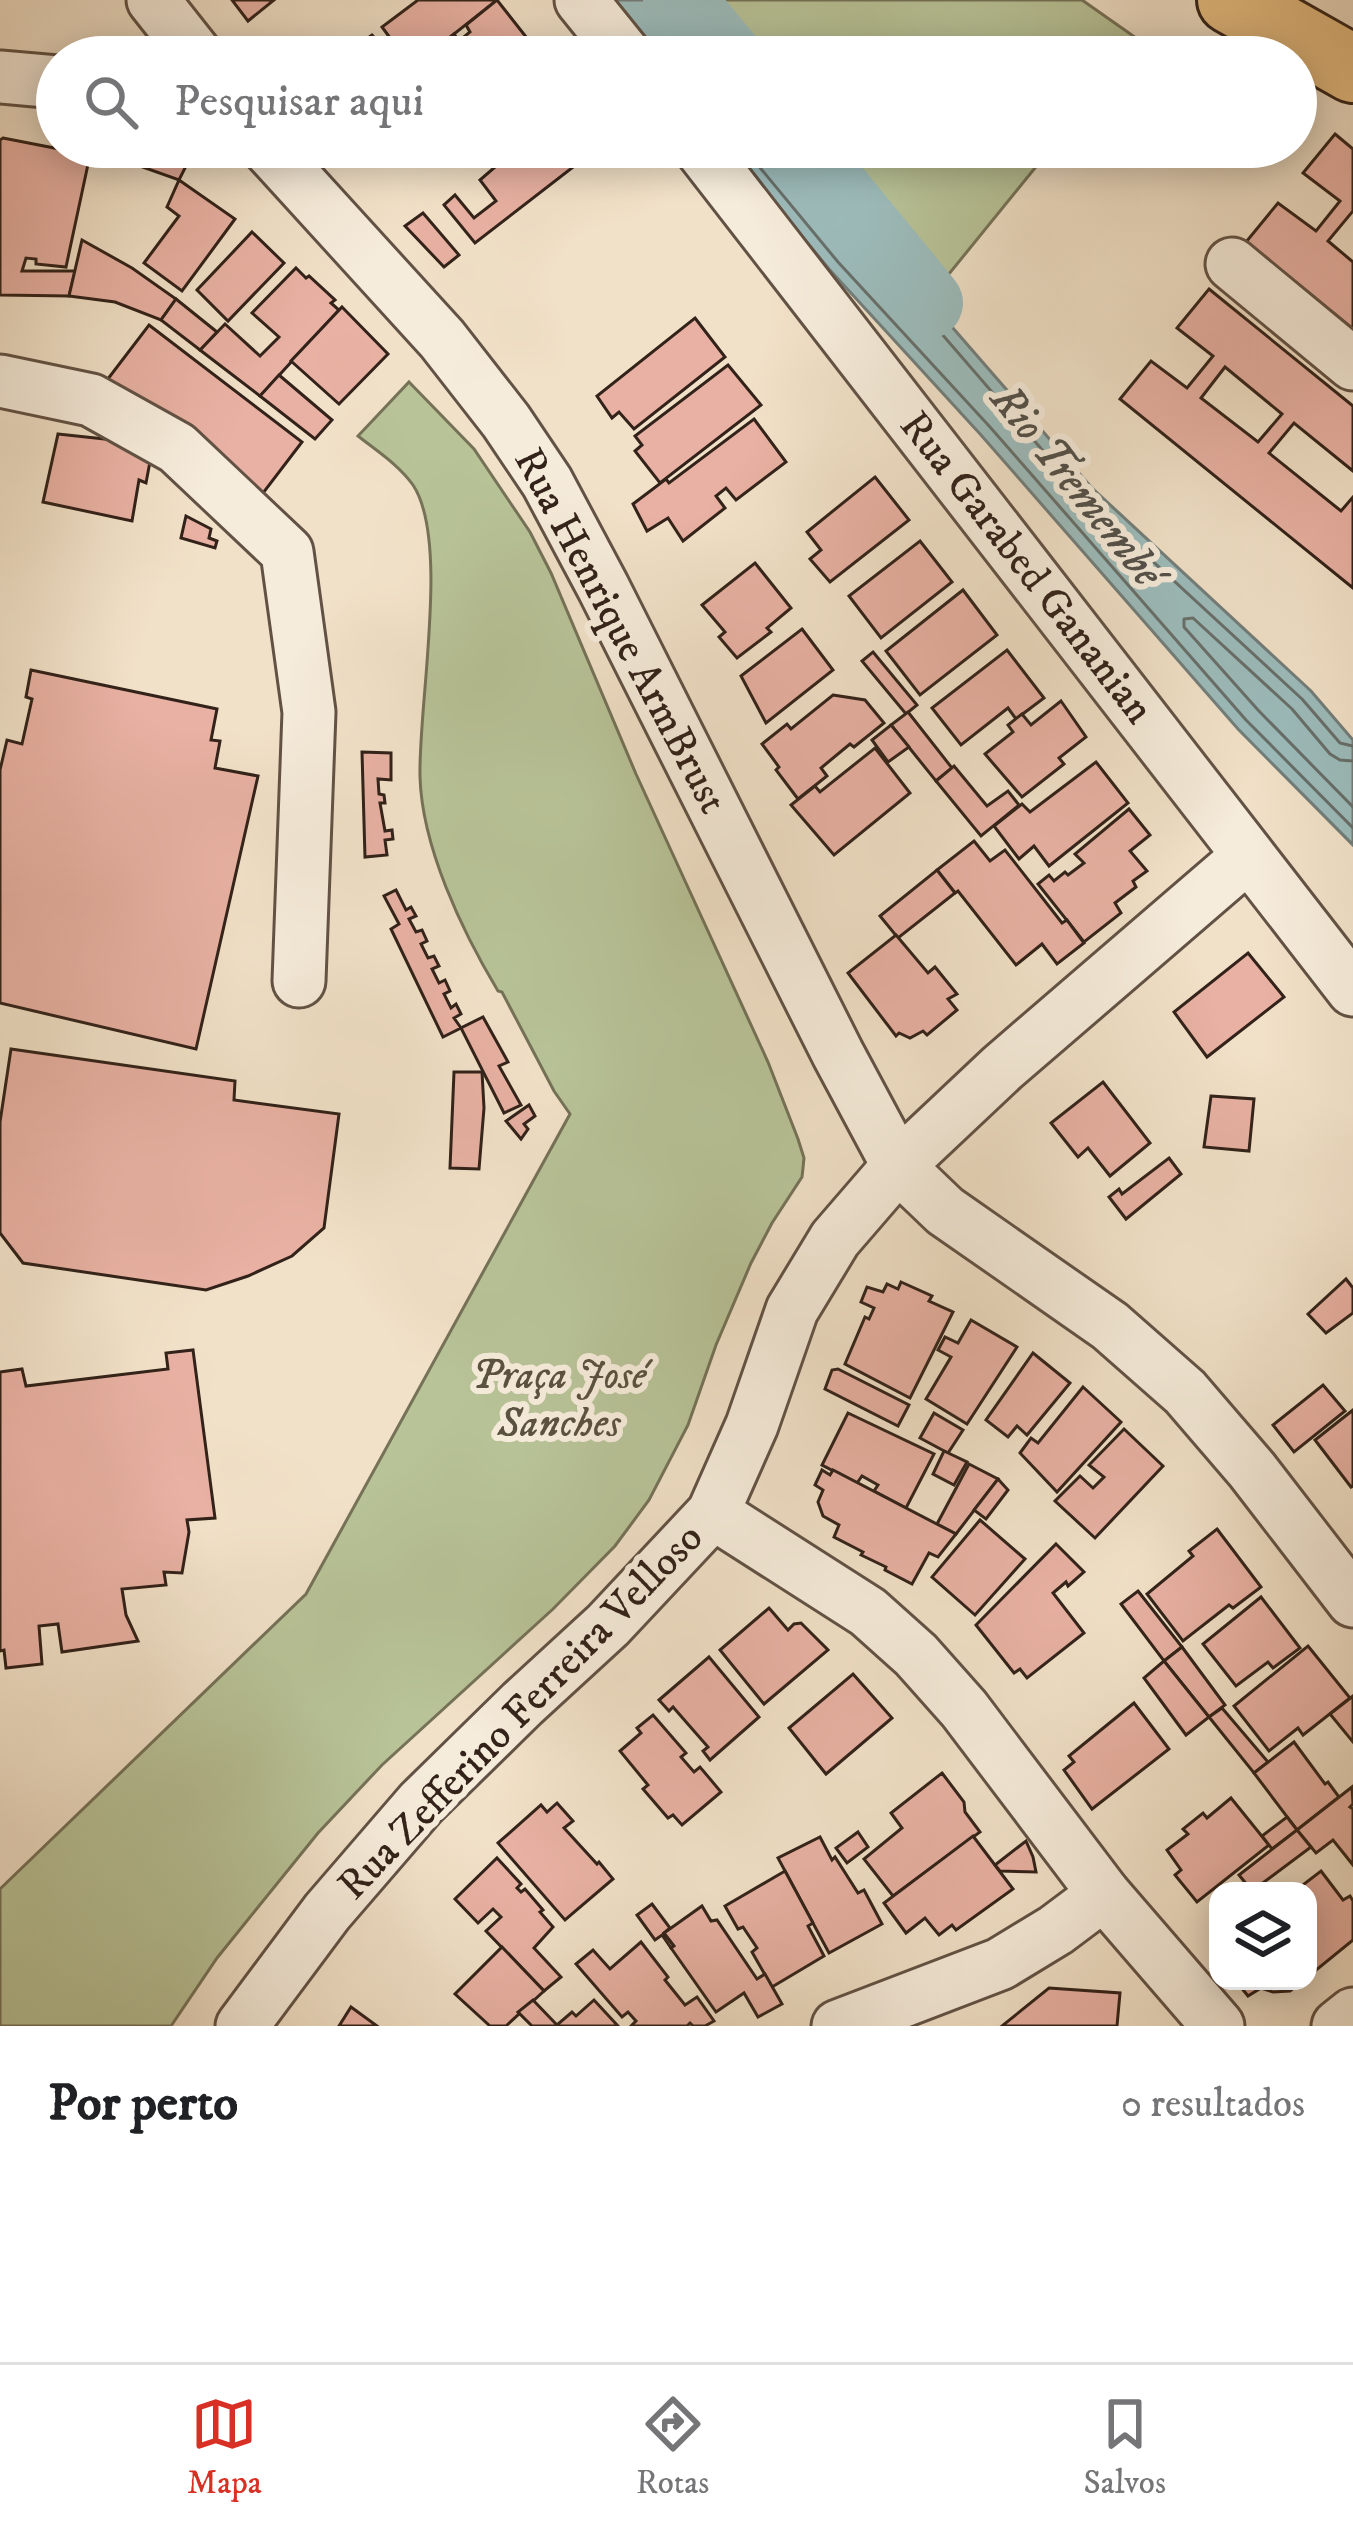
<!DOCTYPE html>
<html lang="pt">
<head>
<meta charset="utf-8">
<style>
  :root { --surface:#fff; --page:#f6f6f6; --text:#202124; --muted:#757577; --line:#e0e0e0; --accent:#d93025 }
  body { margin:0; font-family:"IM FELL DW Pica",serif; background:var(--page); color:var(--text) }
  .controls { position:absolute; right:36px; bottom:36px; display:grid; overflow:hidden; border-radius:24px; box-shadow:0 6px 30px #0003 }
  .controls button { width:108px; height:108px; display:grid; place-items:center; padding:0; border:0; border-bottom:3px solid var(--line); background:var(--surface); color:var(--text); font:60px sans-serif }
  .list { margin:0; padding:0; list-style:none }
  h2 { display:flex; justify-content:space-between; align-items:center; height:156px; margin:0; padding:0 48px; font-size:51px }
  h2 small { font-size:39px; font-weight:400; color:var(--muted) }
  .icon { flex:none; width:66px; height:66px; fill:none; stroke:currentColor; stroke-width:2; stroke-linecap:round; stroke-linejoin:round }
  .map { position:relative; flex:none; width:1353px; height:2026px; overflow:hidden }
  .search { position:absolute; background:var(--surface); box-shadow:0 6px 30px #0003; left:36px; right:36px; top:36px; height:132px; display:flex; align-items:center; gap:30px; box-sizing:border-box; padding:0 42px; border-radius:66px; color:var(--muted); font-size:45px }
  .sheet { height:336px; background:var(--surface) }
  nav { display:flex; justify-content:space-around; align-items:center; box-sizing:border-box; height:168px; border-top:3px solid var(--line); background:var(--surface); font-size:33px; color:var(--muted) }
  nav a { display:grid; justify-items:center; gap:6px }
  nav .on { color:var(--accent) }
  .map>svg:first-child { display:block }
  .green { fill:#b8c398; stroke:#757258; stroke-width:3 }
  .water { fill:#9cbcbc; stroke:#727e7b; stroke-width:3 }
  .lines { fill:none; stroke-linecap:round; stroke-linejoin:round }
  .shore { stroke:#676f6a; stroke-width:3 }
  .river { stroke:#9cbcbc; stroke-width:72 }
  .building { fill:#e8b1a3; stroke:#322219; stroke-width:3; fill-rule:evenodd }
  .minor-casing { stroke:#625245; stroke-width:57 }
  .major-casing { stroke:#322219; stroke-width:72 }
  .minor { stroke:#f6ecdb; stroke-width:51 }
  .major { stroke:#e8c084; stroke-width:66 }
  .labels { text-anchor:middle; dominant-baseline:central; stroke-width:12; stroke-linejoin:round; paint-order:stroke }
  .street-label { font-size:42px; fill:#322219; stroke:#f6ecdb }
  .park-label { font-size:42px; font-style:italic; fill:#5a523f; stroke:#f6ecdb }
  .water-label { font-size:45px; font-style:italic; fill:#52504a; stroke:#f6ecdb }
</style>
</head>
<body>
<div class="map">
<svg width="1353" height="2026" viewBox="0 0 1353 2026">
  <rect width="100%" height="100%" fill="#f1e1c8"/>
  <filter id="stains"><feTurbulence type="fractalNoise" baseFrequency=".00167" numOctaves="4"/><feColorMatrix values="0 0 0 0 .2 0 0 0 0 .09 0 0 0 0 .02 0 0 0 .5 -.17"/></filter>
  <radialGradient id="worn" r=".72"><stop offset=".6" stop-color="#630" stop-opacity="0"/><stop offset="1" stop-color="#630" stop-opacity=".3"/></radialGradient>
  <g class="green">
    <path d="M 668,0 L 1082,0 L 1139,40 L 1126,57 L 714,57 Z"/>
    <path d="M 790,147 L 1052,147 L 927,301 L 853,213 Z"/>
    <path d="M 409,382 L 474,449 L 530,532 L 551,573 L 636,774 L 768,1062 L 798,1139 L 804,1158 L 803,1168 L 802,1177 L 772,1223 L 751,1263 L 716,1345 L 688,1425 L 649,1500 L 615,1546 L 553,1609 L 382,1765 L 318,1833 L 217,1958 L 171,2026 L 0,2026 L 0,1889 L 306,1594 L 570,1114 L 554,1091 L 502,992 L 498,991 C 462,931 422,847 420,777 C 418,705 450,541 413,485 C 399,465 377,451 358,436 Z"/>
  </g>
  <g class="water">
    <path d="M 611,0 L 668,0 L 714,57 L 653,57 Z"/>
    <path d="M 728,147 L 790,147 L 853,213 L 1092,488 L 1311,691 L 1353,740 L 1353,845 L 1238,729 L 981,435 L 829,269 Z"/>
  </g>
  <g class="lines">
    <g class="shore">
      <path d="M 743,147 L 838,262 L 990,427 L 1246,720 L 1353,828"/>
      <path d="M 782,147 L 786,160 L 844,221 L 1083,497 L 1302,699 L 1340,743 L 1353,746"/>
      <path d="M 1353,761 L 1340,760 L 1330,754 L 1292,709 L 1193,618 L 1184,619 L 1184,627 L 1258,710 L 1353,807"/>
    </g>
    <g class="river">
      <path d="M 679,0 L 726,57"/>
      <path d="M 799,147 L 927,303"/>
    </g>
  </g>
  <g class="building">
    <path d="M 232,0 L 274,0 L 248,21 Z"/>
    <path d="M 418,0 L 497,0 L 425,57 L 404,57 L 382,27 Z"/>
    <path d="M 497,0 L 534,47 L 521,57 L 438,57 L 433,51 L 454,34 L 459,41 L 470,32 L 466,25 Z"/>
    <path d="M 372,35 L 390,57 L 362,57 L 355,47 Z"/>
    <path d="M 1335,134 L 1353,149 L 1353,211 L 1328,241 L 1353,262 L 1353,329 L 1246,242 L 1278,203 L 1316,231 L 1340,201 L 1303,173 Z"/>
    <path d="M 3,138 L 90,155 L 66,267 L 36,264 L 36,259 L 26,258 L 22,271 L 75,271 L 69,296 L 0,295 L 0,140 Z"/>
    <path d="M 104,147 L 159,147 L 190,158 L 179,180 L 103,153 Z"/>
    <path d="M 367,147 L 406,147 L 381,166 Z"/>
    <path d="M 508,147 L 599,147 L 475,243 L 444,205 L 455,195 L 474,218 L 496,201 L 480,180 L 502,161 L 497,156 Z"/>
    <path d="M 179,180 L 235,219 L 182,291 L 144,263 L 179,216 L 167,207 Z"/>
    <path d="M 423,213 L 459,255 L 444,267 L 405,226 Z"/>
    <path d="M 252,232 L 284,263 L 228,321 L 197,290 Z"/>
    <path d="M 82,240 L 132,268 L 176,299 L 161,320 L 115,302 L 69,296 Z"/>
    <path d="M 296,268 L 306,278 L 309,276 L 335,300 L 331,303 L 339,310 L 260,396 L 200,350 L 225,324 L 260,356 L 279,337 L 252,313 Z"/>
    <path d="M 1209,289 L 1353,406 L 1353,471 L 1294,423 L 1269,453 L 1341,511 L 1353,497 L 1353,588 L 1120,399 L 1151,361 L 1187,388 L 1213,356 L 1177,328 ZM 1225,367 L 1282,414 L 1258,442 L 1201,398 Z"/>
    <path d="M 176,299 L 217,332 L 200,350 L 161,320 Z"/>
    <path d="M 342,307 L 388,354 L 339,404 L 291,361 Z"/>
    <path d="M 695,318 L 725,357 L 634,429 L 619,412 L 612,418 L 597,396 Z"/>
    <path d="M 149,325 L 302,442 L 257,501 L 104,384 Z"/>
    <path d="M 728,365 L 761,405 L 660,483 L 635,451 L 642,445 L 635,436 Z"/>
    <path d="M 279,375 L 332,420 L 315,439 L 260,396 Z"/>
    <path d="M 754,419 L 786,462 L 736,500 L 726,488 L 716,496 L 725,508 L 683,541 L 668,518 L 647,531 L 633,504 L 666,479 L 669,483 Z"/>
    <path d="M 58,434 L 123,441 L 152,451 L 146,483 L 139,480 L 132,521 L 43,502 Z"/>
    <path d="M 875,477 L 909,520 L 830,582 L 810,559 L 821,550 L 807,532 Z"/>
    <path d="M 186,516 L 211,529 L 209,538 L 217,541 L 215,548 L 181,538 Z"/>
    <path d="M 920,541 L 952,582 L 881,638 L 849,596 Z"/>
    <path d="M 755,563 L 791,608 L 767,628 L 771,632 L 737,658 L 719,637 L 725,632 L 702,605 Z"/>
    <path d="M 963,590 L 997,635 L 920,695 L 886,651 Z"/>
    <path d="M 802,629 L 833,670 L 766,723 L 741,676 Z"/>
    <path d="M 1007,650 L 1044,698 L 1016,719 L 1008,708 L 961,745 L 932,708 Z"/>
    <path d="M 873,652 L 917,705 L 906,714 L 862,661 Z"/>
    <path d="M 31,670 L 217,709 L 211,740 L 220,741 L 215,768 L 258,776 L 196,1049 L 0,1003 L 0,770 L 7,740 L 22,744 L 32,699 L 26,697 Z"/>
    <path d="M 833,695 L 865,700 L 884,723 L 854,747 L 850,744 L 821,768 L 827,776 L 798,799 L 776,770 L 779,767 L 762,744 L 787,724 L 791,729 Z"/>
    <path d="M 1061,701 L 1086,737 L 1059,758 L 1064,764 L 1022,797 L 985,754 L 1013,732 L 1008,725 L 1022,714 L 1031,725 Z"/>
    <path d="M 908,712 L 952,768 L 936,781 L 891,725 Z"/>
    <path d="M 891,725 L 909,747 L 888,762 L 872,740 Z"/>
    <path d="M 875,748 L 910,793 L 834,855 L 791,805 L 815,786 L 820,792 Z"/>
    <path d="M 362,752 L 391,753 L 391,780 L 378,779 L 379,794 L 384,795 L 385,803 L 380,803 L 385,831 L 392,830 L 393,839 L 385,840 L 387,855 L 365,857 Z"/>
    <path d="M 1096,762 L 1128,803 L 1049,866 L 1034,846 L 1019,859 L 994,826 L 1022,804 L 1030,812 Z"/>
    <path d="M 954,766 L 987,806 L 1008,791 L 1019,805 L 981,836 L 936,781 Z"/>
    <path d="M 1129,809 L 1150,835 L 1130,851 L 1147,871 L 1133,881 L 1136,887 L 1115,903 L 1121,913 L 1084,942 L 1038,884 L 1049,875 L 1054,881 L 1065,872 L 1068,875 L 1084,863 L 1075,854 Z"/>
    <path d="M 974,841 L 990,861 L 1005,850 L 1062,923 L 1067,920 L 1084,943 L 1057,964 L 1042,944 L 1016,965 L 958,891 L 955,893 L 937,870 Z"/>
    <path d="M 937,870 L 955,893 L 898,938 L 880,916 Z"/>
    <path d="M 396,890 L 406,910 L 411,907 L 416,916 L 409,919 L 416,932 L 422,930 L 427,941 L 421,944 L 428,958 L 434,956 L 439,966 L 432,969 L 439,983 L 445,980 L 450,991 L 444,994 L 451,1008 L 456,1004 L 461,1014 L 454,1018 L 461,1028 L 443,1037 L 391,929 L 399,924 L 384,896 Z"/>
    <path d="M 896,935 L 928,973 L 935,967 L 957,994 L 948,999 L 957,1010 L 927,1035 L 923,1031 L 910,1038 L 899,1033 L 896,1036 L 848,973 Z"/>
    <path d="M 1248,953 L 1284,997 L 1207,1057 L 1174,1012 Z"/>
    <path d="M 483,1017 L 508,1062 L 499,1066 L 521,1105 L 504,1113 L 461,1028 Z"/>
    <path d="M 11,1049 L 235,1081 L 234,1100 L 339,1114 L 324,1228 L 292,1256 L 248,1276 L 206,1290 L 23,1263 L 0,1233 L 0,1122 Z"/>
    <path d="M 454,1072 L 482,1072 L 484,1108 L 479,1169 L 450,1168 Z"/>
    <path d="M 1103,1082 L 1150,1143 L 1110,1176 L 1088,1148 L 1078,1157 L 1051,1123 Z"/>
    <path d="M 1211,1096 L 1254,1099 L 1249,1151 L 1204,1147 Z"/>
    <path d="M 529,1105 L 535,1116 L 524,1124 L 528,1129 L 521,1139 L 506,1121 Z"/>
    <path d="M 1169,1158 L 1181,1174 L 1126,1219 L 1109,1197 L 1119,1189 L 1122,1194 Z"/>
    <path d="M 1346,1279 L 1353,1288 L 1353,1313 L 1326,1333 L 1308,1314 Z"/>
    <path d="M 901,1282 L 932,1296 L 929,1301 L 953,1312 L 910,1398 L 845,1364 L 865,1317 L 869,1319 L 874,1308 L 861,1302 L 867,1287 L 883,1292 L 887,1284 L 898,1289 Z"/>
    <path d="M 971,1320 L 1017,1347 L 967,1424 L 926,1399 L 951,1357 L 938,1350 L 945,1337 L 958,1343 Z"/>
    <path d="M 193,1350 L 215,1518 L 187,1520 L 189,1532 L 182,1573 L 164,1572 L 166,1585 L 122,1589 L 126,1615 L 138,1641 L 62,1652 L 58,1624 L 39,1626 L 42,1664 L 6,1668 L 4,1650 L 0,1651 L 0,1372 L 22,1369 L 26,1386 L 168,1369 L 166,1353 Z"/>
    <path d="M 1033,1353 L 1070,1383 L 1027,1435 L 1017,1426 L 1008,1437 L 986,1420 Z"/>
    <path d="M 838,1369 L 909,1405 L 898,1426 L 825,1389 L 832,1370 Z"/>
    <path d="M 1323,1385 L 1345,1411 L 1294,1452 L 1273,1425 Z"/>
    <path d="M 1083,1387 L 1121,1422 L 1057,1492 L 1020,1453 L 1031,1438 L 1038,1443 Z"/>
    <path d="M 1353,1410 L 1353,1486 L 1351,1487 L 1315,1440 Z"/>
    <path d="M 848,1413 L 934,1454 L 906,1508 L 874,1491 L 878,1485 L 862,1476 L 857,1483 L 822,1465 Z"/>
    <path d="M 934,1413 L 963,1430 L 948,1453 L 920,1438 Z"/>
    <path d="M 1124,1429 L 1163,1466 L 1095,1538 L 1055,1501 L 1080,1476 L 1093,1488 L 1104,1477 L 1089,1465 Z"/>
    <path d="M 944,1451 L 967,1462 L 954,1485 L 933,1474 Z"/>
    <path d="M 969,1464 L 998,1479 L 956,1534 L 937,1524 Z"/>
    <path d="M 822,1470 L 830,1475 L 833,1470 L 956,1534 L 938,1557 L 929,1553 L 912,1584 L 885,1570 L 886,1567 L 861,1555 L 863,1552 L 834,1537 L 839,1525 L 823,1516 L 818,1502 L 823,1490 L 815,1485 Z"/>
    <path d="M 998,1479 L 1008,1490 L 986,1519 L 974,1510 Z"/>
    <path d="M 980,1520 L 1025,1559 L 975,1615 L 932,1577 Z"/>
    <path d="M 1217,1529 L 1261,1587 L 1233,1608 L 1229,1605 L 1183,1641 L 1147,1594 L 1193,1556 L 1189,1551 Z"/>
    <path d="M 1056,1544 L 1084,1572 L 1068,1586 L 1066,1582 L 1053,1593 L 1084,1633 L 1027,1678 L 1020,1669 L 1014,1673 L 976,1625 Z"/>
    <path d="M 1138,1591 L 1182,1647 L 1164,1661 L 1121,1604 Z"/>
    <path d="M 1261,1597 L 1300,1648 L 1273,1668 L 1268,1662 L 1236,1686 L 1203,1644 Z"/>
    <path d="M 769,1608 L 788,1630 L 794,1624 L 801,1623 L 828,1650 L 764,1704 L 720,1650 Z"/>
    <path d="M 1308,1646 L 1350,1698 L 1303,1735 L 1298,1728 L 1269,1751 L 1234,1706 Z"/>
    <path d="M 1182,1647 L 1225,1705 L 1209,1717 L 1164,1661 Z"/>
    <path d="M 709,1657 L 759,1717 L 710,1760 L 703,1751 L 708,1747 L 673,1707 L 669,1711 L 659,1700 Z"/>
    <path d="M 1164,1661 L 1209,1717 L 1186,1735 L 1144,1678 Z"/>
    <path d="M 853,1674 L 892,1718 L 826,1774 L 789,1728 Z"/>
    <path d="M 1353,1696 L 1353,1742 L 1330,1714 Z"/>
    <path d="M 1134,1703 L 1169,1749 L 1092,1809 L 1064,1770 L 1074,1762 L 1069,1756 Z"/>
    <path d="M 1222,1708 L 1268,1762 L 1254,1773 L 1209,1717 Z"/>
    <path d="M 653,1715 L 686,1753 L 681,1757 L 694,1772 L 700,1767 L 721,1792 L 682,1825 L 673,1815 L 668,1818 L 643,1789 L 648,1785 L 620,1751 L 641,1733 L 637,1728 Z"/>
    <path d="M 1294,1742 L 1325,1784 L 1328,1782 L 1339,1797 L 1297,1830 L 1254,1773 Z"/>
    <path d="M 942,1773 L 964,1802 L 965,1812 L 980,1832 L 893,1896 L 864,1859 L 902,1828 L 891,1813 Z"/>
    <path d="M 1352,1787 L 1353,1804 L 1350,1807 L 1353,1809 L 1353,1865 L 1333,1840 L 1316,1853 L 1297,1830 Z"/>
    <path d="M 1231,1798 L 1269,1845 L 1197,1902 L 1175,1875 L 1181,1870 L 1167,1850 L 1188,1834 L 1183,1829 L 1203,1813 L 1207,1818 Z"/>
    <path d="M 557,1803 L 573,1821 L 564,1828 L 597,1864 L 599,1862 L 613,1879 L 565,1920 L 498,1843 L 541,1805 L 547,1812 Z"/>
    <path d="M 1287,1817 L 1297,1830 L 1272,1849 L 1262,1836 Z"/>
    <path d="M 1297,1830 L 1311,1847 L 1252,1891 L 1239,1875 Z"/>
    <path d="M 858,1832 L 868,1847 L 847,1863 L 836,1848 Z"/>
    <path d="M 973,1836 L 1013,1889 L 956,1930 L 952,1925 L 939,1935 L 925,1918 L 906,1933 L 884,1903 Z"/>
    <path d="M 820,1837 L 832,1860 L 835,1857 L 858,1893 L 864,1890 L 882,1924 L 829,1953 L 778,1858 Z"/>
    <path d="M 1026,1841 L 1033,1857 L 1036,1872 L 1000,1871 L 995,1865 Z"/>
    <path d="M 497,1858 L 521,1884 L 517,1888 L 521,1892 L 525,1889 L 543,1910 L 540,1912 L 553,1927 L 534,1948 L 561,1977 L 544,1991 L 486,1931 L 501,1917 L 493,1909 L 478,1923 L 455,1899 Z"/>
    <path d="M 785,1871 L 813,1923 L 808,1926 L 824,1956 L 772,1987 L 752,1952 L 757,1948 L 743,1927 L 738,1929 L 725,1906 Z"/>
    <path d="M 1321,1871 L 1343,1900 L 1350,1896 L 1353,1901 L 1353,1940 L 1315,1971 L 1308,1963 L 1308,1891 L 1295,1891 Z"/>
    <path d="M 652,1904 L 670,1928 L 664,1933 L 674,1946 L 671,1948 L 662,1935 L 655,1940 L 637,1915 Z"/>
    <path d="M 702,1906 L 711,1921 L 717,1920 L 757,1979 L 765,1974 L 782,2004 L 758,2017 L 744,1993 L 716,2012 L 671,1948 L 674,1946 L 664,1933 Z"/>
    <path d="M 641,1942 L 668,1977 L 665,1980 L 685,2005 L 697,1997 L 714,2021 L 705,2026 L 693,2026 L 690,2023 L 687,2026 L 631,2026 L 636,2021 L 628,2012 L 622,2017 L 576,1964 L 593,1950 L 610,1969 Z"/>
    <path d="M 502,1947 L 544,1991 L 506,2026 L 490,2026 L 455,1994 Z"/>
    <path d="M 1236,1981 L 1302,1981 L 1290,1991 L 1273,1992 L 1261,1988 L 1248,1996 Z"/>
    <path d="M 1049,1988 L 1120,1993 L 1117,2026 L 1002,2026 Z"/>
    <path d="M 533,2000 L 557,2025 L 572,2012 L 576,2016 L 594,2000 L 618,2026 L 532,2026 L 518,2012 Z"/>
    <path d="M 351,2007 L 377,2026 L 339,2026 Z"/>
  </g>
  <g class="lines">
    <g class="minor-casing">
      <g id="minor">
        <path d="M 153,0 L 198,57"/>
        <path d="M 581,0 L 627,57"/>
        <path d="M 0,77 L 57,82"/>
        <path d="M 267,147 L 442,339 L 506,421 L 547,482 L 603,587 L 838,1054 L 898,1166 L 945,1211 L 1110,1326 L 1185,1392 L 1252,1470 L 1353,1601"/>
        <path d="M 699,147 L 1353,990"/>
        <path d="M 1232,264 L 1353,364"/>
        <path d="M 0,381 L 91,400 L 177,448 L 287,552 L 309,712 L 299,981"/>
        <path d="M 713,1513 L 868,1612 L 916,1655 L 964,1709 L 1104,1894 L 1218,2026"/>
        <path d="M 242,2026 L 327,1912 L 421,1803 L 522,1704 L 608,1625 L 713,1513 L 752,1425 L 792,1310 L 835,1239 L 898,1166 L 1002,1068 L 1248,856"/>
        <path d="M 838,2026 L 1000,1964 L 1056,1930 L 1104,1894"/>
        <path d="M 1338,2026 L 1353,2014"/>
      </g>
    </g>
    <g class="major-casing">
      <path id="major" d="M 1231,0 L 1353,69"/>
    </g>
    <use href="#minor" class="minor"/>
    <use href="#major" class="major"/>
  </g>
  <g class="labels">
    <g class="street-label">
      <text transform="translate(1026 568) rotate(52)">Rua Garabed Gananian</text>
      <text transform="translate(620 631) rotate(62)">Rua Henrique ArmBrust</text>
      <text transform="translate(521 1712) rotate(-46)">Rua Zefferino Ferreira Velloso</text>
    </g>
    <g class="park-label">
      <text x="559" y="1376">Praça José<tspan x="559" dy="48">Sanches</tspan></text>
    </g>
    <g class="water-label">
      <text transform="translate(1076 486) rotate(51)">Rio Tremembé</text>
    </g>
  </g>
  <rect width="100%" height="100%" filter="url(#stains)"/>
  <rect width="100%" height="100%" fill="url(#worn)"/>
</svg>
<div class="controls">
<button><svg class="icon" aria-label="layers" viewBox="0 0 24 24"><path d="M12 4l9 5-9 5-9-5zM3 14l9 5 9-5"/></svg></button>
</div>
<div class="search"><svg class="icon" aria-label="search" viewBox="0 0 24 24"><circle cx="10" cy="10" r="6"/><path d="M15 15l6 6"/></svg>Pesquisar aqui</div>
</div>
<section class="sheet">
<h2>Por perto<small>0 resultados</small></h2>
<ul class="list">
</ul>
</section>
<nav>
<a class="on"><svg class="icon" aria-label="map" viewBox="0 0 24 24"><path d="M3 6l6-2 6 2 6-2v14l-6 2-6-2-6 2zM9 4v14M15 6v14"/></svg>Mapa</a>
<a><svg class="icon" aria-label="directions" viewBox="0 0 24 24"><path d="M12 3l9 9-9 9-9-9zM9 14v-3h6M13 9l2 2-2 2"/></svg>Rotas</a>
<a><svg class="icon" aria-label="saved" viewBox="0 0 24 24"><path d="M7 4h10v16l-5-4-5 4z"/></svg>Salvos</a>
</nav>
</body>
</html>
